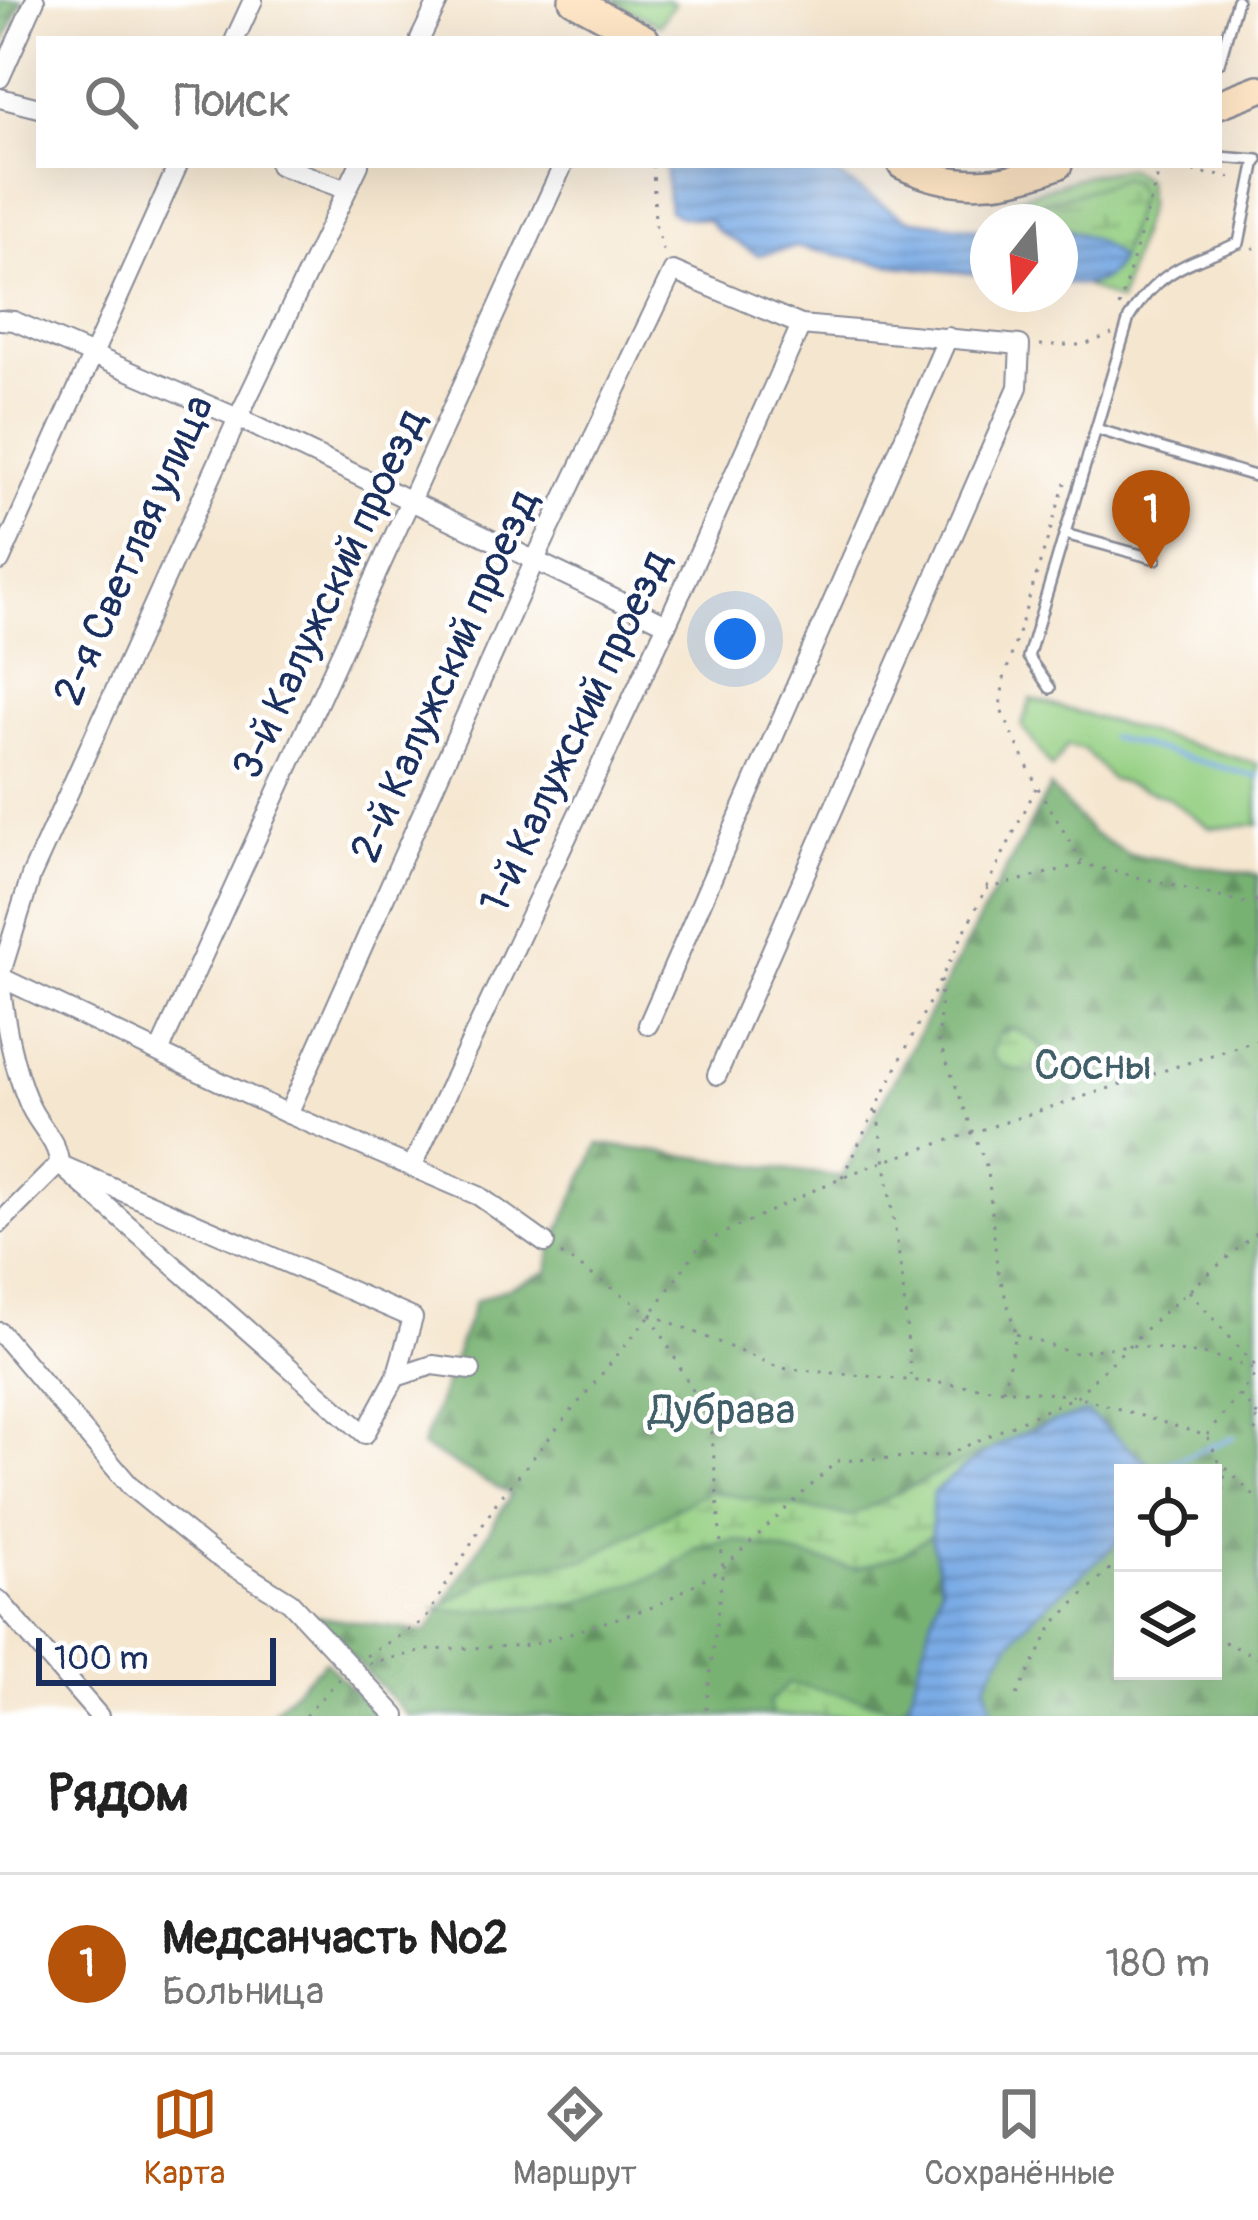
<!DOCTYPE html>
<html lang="ru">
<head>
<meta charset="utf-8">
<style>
  :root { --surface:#fff; --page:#f2f2f2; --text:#222; --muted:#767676; --line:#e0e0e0; --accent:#b45309 }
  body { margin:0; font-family:Pangolin,sans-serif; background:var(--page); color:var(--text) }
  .controls { position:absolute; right:36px; bottom:36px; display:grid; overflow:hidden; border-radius:0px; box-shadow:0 12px 48px #0002 }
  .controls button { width:108px; height:108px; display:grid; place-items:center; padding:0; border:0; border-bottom:3px solid var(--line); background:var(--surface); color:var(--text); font:60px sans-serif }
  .compass { position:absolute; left:970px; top:204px; width:108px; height:108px; border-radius:50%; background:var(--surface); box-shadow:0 12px 48px #0002; rotate:197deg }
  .scale { position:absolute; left:36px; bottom:30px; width:240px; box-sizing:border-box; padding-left:12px; border:6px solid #1b2f5e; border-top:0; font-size:33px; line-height:42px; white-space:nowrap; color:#1b2f5e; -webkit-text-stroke:9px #fff; paint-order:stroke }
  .you { position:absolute; left:735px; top:639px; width:42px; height:42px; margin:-30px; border:9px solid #fff; border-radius:50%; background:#1a73e8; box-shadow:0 0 0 18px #1a73e833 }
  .badge { display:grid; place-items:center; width:78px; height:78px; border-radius:50%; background:var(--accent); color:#fff; font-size:39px; font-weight:700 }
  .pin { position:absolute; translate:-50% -99px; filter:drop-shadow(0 3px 6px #0008) }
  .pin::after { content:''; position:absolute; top:63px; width:42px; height:36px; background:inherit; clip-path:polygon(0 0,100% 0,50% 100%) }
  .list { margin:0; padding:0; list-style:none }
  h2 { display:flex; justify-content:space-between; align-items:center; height:156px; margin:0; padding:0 48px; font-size:51px }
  h2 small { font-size:39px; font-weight:400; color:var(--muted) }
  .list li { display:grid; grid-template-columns:78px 1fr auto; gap:36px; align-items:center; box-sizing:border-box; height:180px; padding:0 48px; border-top:3px solid var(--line) }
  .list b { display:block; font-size:45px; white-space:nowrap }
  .list p { margin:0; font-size:39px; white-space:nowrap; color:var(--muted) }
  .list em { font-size:39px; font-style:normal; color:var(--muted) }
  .icon { flex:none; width:66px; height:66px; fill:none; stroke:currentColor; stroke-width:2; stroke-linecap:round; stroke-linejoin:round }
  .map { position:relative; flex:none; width:1258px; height:1716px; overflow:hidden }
  .search { position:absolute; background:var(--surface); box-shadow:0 12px 48px #0002; left:36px; right:36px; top:36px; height:132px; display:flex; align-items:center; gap:30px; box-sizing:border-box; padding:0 42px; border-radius:0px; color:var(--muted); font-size:45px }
  .sheet { height:336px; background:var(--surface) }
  nav { display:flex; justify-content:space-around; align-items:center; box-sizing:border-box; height:168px; border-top:3px solid var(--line); background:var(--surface); font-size:33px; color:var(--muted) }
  nav a { display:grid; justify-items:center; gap:6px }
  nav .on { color:var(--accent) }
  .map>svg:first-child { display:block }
  .grass { fill:#96d084; stroke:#588071; stroke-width:3 }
  .forest { fill:url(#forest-firs); stroke:#4a7068; stroke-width:3; fill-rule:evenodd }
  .wetland { fill:url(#wetland-marsh); stroke:#588071; stroke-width:3 }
  .water { fill:url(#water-rules); stroke:#4a6da2; stroke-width:3 }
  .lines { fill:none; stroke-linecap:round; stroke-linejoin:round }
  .stream { stroke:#7aabe5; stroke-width:4.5 }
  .lane-casing { stroke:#888a96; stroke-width:14 }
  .street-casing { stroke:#888a96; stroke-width:22 }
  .secondary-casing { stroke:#888a96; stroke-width:32 }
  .path { stroke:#888a96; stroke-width:3; stroke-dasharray:3 9; stroke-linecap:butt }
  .lane { stroke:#fff; stroke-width:9 }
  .street { stroke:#fff; stroke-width:18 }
  .secondary { stroke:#fee5c5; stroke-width:27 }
  .labels { text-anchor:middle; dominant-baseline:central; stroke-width:9; stroke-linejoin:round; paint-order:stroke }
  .street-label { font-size:42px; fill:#1b2f5e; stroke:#fff }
  .park-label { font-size:42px; fill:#405f69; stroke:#fff }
</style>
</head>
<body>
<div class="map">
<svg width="1258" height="1716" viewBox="0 0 1258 1716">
  <defs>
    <pattern id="forest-firs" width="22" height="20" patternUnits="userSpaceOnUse" patternTransform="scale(3)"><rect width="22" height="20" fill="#78b272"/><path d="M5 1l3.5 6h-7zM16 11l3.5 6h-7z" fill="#629161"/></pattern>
    <pattern id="wetland-marsh" width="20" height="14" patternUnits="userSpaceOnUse" patternTransform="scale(3)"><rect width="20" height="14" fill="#96d084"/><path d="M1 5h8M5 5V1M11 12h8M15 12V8" fill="none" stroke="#7aa96f"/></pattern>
    <pattern id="water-rules" width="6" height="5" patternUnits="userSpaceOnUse" patternTransform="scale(3)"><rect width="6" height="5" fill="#7aabe5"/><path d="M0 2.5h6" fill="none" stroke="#638cbd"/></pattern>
  </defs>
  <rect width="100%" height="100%" fill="#fff"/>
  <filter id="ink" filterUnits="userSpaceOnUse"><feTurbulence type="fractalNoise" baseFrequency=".00833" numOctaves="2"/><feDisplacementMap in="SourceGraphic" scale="24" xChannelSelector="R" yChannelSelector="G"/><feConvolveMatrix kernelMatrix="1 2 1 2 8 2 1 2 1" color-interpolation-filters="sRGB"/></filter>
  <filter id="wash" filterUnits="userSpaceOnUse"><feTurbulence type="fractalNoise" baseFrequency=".004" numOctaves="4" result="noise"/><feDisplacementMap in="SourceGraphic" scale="48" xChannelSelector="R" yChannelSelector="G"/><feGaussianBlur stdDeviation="2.7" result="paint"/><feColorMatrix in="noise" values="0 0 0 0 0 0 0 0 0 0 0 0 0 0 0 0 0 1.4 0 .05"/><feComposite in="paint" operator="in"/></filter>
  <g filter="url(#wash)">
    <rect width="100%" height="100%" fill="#f5e6cf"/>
    <g class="grass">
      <path d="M 612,0 L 668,0 L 674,4 L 659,25 Z"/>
      <path d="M 1127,168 L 1146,180 L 1147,206 L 1119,302 L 1086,286 L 1101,281 L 1119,260 L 1046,212 L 1016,213 L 1011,200 L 1087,175 Z"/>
      <path d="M 1031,699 L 1258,764 L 1258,825 L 1210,828 L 1167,797 L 1111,779 L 1085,750 L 1067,746 L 1052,768 L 1022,726 Z"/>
    </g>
    <g class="forest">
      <path d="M 0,0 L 23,0 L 0,52 Z"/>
      <path d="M 1050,787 L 1092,833 L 1128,854 L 1258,875 L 1258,1716 L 408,1716 L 314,1616 L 427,1632 L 511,1495 L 422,1447 L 475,1301 L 548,1272 L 552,1246 L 599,1144 L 842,1177 ZM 1123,1473 L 1213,1473 L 1213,1671 L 1123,1671 Z"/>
      <path d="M 325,1661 L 378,1716 L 268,1716 Z"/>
    </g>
    <g class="wetland">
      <path d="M 1121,178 L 1133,182 L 1139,195 L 1119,260 L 1113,251 L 1060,226 L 1060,222 L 1001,222 C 1028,200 1085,196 1121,178 Z"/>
      <path d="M 1013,1028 L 1037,1042 L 1044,1052 L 1040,1064 L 1029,1072 C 1015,1070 998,1068 992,1053 L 1000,1033 Z"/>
      <path d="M 985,1451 L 933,1493 L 931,1535 L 901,1555 L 855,1569 L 735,1540 L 698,1547 L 664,1573 L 574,1604 L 466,1611 L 437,1609 L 500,1571 L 588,1559 L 707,1491 L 850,1516 Z"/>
      <path d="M 790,1683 L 899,1708 L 909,1700 L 904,1716 L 772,1716 L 769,1702 Z"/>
    </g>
    <g class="water">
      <path d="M 665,165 L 821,165 L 906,219 L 988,230 L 988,275 L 897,266 L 797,247 L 758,255 L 718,231 L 708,220 L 679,216 L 669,210 Z"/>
      <path d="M 1060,226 C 1080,235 1107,241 1119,260 C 1107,286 1085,286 1060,283 Z"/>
      <path d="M 1087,1413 L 1155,1469 L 1155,1473 L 1123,1473 L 1123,1536 C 1069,1593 1023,1607 986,1684 L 994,1716 L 905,1716 L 941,1585 L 931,1535 L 933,1493 C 983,1450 1023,1428 1087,1413 Z"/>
    </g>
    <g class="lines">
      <g class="stream">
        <path d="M 1110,737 L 1258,777"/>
        <path d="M 1155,1469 L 1234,1437"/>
      </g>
    </g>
  </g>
  <g filter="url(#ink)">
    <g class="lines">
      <g class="lane-casing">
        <g id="lane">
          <path d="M 1219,63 L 1237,0"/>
          <path d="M 1219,157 L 1258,160"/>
          <path d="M 1096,429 L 1258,477"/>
          <path d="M 1065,534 L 1156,559"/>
          <path d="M 1050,688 L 1028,657 L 1129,318 C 1158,270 1189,263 1239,243 L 1256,160"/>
        </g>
      </g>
      <g class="street-casing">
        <g id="street">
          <path d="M 235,39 L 253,0"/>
          <path d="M 420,39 L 439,0"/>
          <path d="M 0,78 L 35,0"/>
          <path d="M 0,98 L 39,108"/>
          <path d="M 279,165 L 347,190"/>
          <path d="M 0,320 L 14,321 L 238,418 L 667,624"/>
          <path d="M 0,561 L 178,165"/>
          <path d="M 0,976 L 31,876 L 238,418 L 359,165"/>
          <path d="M 0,977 L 288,1114 L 479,1196 L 545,1243"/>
          <path d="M 0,980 C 5,1023 12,1064 29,1104 C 37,1124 59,1142 59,1164 L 365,1434 L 396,1377 L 433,1365 L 471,1370"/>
          <path d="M 648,1025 L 948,337"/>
          <path d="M 159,1052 L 563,165"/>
          <path d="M 288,1114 L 534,562 L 673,271 L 801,325 L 1020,345 L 1018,387 L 717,1075"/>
          <path d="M 412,1167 L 667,624 L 801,325"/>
          <path d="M 0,1223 L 59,1164 L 413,1318 L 396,1377"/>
          <path d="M 0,1332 L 131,1487 L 215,1555 L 290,1602 L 396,1716"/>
          <path d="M 0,1601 L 99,1716"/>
        </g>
      </g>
      <g class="secondary-casing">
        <g id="secondary">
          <path d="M 573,0 L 645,39"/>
          <path d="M 1219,104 L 1258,89"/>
          <path d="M 902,165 C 955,191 1005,186 1058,165"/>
        </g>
      </g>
      <g class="path">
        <path d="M 653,165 L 655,224 L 665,257"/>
        <path d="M 1157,165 L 1238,179"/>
        <path d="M 1253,247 L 1258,256"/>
        <path d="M 1119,307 L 1161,165"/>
        <path d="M 1040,345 L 1084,345 L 1112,334"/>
        <path d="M 1038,788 L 1082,862"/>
        <path d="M 986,889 L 1083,864 L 1246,903 L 1258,900"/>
        <path d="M 941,980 L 939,1042 L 988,1171 L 997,1267 L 1016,1334 L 1003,1389"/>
        <path d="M 877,1111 L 902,1276 L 911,1381"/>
        <path d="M 842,1177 L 1037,786 L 1000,708 L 1004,679 L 1065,483"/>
        <path d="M 561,1254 L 651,1314 L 780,1368 L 1077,1396 L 1207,1436 L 1218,1460 L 1258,1500"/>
        <path d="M 1189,1291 L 1257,1368"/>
        <path d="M 651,1315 L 711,1423 L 723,1568 L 705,1716"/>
        <path d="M 1016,1334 L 1072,1353 L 1129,1345 L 1210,1355 L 1258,1370"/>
        <path d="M 1240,1395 L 1258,1416"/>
        <path d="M 1257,1418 L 1254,1429 L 1258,1435"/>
        <path d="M 1207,1435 L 1257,1372"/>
        <path d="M 1213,1475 L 1224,1469"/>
        <path d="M 1213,1574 L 1225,1470"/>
        <path d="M 1213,1637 L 1258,1657"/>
        <path d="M 366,1656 L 425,1620 L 496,1503 L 651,1314 L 701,1244 L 842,1177 L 885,1161 L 1258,1040"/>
        <path d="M 369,1663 L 429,1650 L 532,1645 L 656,1606 L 723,1568 L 837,1461 L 946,1455 L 1077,1396 L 1153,1322 L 1258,1231"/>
        <path d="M 1017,1695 L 1055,1622 L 1123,1556"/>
        <path d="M 305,1716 L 340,1678"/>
      </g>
      <use href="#lane" class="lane"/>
      <use href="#street" class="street"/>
      <use href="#secondary" class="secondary"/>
    </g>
  </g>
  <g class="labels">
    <g class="street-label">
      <text transform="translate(134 550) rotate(-66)">2-я Светлая улица</text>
      <text transform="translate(330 594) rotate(-65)">3-й Калужский проезд</text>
      <text transform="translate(445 676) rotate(-66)">2-й Калужский проезд</text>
      <text transform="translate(576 732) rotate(-65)">1-й Калужский проезд</text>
    </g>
    <g class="park-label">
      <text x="1093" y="1066">Сосны</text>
      <text x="722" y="1411">Дубрава</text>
    </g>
  </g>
</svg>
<div class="controls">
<button><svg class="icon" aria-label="locate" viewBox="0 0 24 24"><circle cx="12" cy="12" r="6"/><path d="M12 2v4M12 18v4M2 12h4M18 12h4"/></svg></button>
<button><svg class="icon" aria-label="layers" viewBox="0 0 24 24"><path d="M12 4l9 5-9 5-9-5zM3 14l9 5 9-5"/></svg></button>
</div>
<svg class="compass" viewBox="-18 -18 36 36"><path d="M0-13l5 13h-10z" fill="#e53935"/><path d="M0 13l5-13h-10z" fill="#767676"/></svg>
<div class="scale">100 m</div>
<div class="you"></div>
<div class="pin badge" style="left:1151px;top:569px">1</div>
<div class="search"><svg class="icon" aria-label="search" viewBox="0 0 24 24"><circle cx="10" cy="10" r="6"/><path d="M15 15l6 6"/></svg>Поиск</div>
</div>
<section class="sheet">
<h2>Рядом<small></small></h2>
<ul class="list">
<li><span class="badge">1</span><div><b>Медсанчасть №2</b><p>Больница</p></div><em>180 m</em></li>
</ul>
</section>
<nav>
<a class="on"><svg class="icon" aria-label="map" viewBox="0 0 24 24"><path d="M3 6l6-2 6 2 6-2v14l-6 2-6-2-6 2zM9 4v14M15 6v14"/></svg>Карта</a>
<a><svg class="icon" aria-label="directions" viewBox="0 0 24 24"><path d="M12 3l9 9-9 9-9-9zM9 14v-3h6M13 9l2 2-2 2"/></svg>Маршрут</a>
<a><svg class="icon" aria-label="saved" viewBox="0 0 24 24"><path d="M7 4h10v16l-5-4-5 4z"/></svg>Сохранённые</a>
</nav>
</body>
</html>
